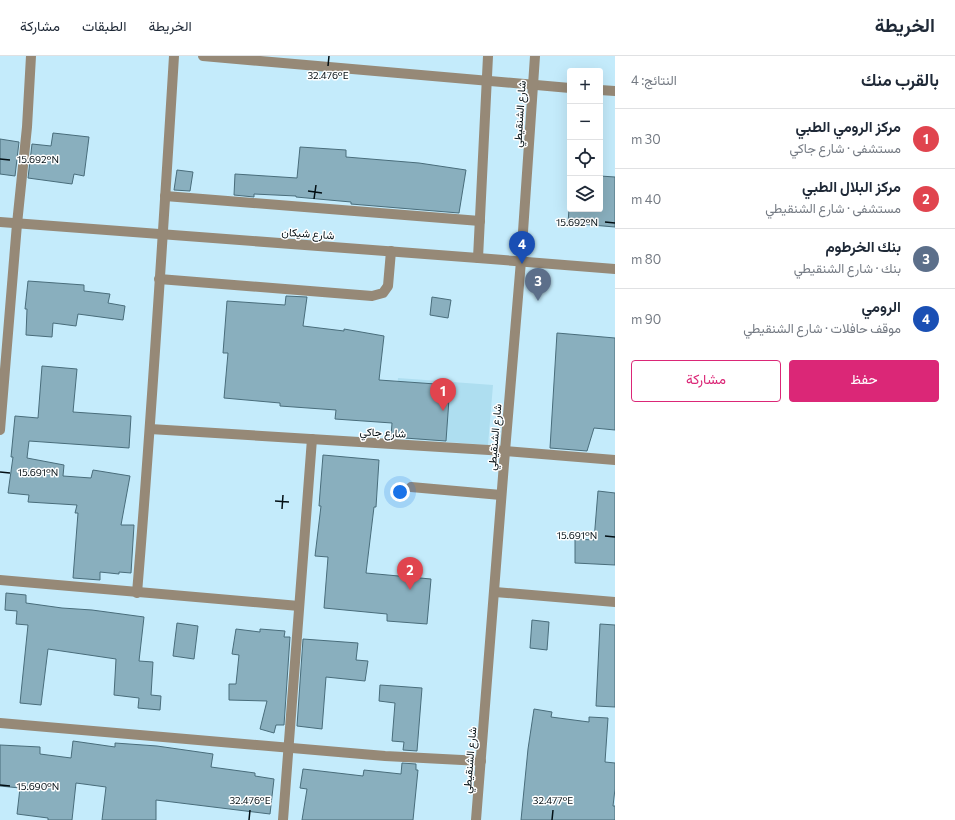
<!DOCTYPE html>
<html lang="ar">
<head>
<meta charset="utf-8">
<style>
  :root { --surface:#fff; --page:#f6f6f7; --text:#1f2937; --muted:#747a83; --line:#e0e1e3; --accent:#db2777 }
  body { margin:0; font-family:Commissioner,Vazirmatn,sans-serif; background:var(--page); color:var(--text); direction:rtl }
  .controls { position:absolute; right:12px; top:12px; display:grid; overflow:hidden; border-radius:4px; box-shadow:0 4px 16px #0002 }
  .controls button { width:36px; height:36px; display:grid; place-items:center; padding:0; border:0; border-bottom:1px solid var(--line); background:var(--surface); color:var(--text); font:20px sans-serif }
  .you { position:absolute; left:400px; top:436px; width:14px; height:14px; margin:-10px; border:3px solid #fff; border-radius:50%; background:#1a73e8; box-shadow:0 0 0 6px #1a73e833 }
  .badge { display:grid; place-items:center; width:26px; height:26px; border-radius:50%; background:var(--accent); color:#fff; font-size:13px; font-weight:700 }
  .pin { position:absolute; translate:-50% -33px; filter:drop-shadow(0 1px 2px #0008) }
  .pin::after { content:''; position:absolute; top:21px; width:14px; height:12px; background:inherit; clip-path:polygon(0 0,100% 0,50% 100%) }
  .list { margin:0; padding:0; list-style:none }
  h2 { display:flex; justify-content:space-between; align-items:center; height:52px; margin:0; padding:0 16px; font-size:17px }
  h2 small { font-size:13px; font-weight:400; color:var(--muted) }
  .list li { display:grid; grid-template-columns:26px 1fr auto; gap:12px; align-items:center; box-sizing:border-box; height:60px; padding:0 16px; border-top:1px solid var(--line) }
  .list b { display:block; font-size:15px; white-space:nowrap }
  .list p { margin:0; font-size:13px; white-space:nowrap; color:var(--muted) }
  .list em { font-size:13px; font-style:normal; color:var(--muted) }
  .actions { display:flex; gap:8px; padding:12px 16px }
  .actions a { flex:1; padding:9px 0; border:1px solid var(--accent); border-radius:4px; text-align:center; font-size:14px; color:var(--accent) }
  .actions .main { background:var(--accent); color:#fff }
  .icon { flex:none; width:22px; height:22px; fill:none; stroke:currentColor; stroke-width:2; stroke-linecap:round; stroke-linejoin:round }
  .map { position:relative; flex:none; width:615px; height:764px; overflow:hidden; direction:ltr }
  header { display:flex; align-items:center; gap:24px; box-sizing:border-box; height:56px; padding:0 20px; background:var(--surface); border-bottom:1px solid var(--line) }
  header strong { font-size:19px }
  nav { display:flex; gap:22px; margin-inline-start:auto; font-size:14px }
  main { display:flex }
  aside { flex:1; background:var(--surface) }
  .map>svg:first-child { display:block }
  .built { fill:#aedef0 }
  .building { fill:#89afbe; stroke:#496d7b }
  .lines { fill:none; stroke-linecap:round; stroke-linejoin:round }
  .minor { stroke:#968977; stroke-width:10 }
  .ticks { fill:none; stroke:#030f14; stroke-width:1.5 }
  .labels { text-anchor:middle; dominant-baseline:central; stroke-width:3; stroke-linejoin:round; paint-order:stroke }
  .street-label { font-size:11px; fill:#030f14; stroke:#fff }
  .ticks-label { font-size:10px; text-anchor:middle; fill:#030f14; stroke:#fff; stroke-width:3; stroke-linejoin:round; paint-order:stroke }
</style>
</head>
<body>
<header>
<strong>الخريطة</strong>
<nav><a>الخريطة</a><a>الطبقات</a><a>مشاركة</a></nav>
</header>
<main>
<aside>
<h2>بالقرب منك<small>النتائج: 4</small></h2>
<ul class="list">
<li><span class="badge" style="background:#e0444e">1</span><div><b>مركز الرومي الطبي</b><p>مستشفى · شارع جاكي</p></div><em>30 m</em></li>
<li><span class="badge" style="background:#e0444e">2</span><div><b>مركز البلال الطبي</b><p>مستشفى · شارع الشنقيطي</p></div><em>40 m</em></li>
<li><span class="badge" style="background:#5c6f8a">3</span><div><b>بنك الخرطوم</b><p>بنك · شارع الشنقيطي</p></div><em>80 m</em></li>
<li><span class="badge" style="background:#1a4fb4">4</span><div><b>الرومي</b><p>موقف حافلات · شارع الشنقيطي</p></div><em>90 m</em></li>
</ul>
<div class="actions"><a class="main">حفظ</a><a>مشاركة</a></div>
</aside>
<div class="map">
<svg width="615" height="764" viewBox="0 0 615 764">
  <rect width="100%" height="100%" fill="#c4ebfb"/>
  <path class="built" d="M 398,322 L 493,329 L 488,389 L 394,382 Z"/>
  <g class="building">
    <path d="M 53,77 L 89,81 L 84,120 L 74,118 L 72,128 L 28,122 L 32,88 L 51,90 Z"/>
    <path d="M 0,83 L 19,86 L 15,120 L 0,118 Z"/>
    <path d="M 300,91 L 346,94 L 346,101 L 419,107 L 466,114 L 459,157 L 351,148 L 351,146 L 296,141 L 296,140 L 254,138 L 254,141 L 234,139 L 235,118 L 297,122 Z"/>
    <path d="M 177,114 L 193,116 L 190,135 L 174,134 Z"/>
    <path d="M 600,120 L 615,121 L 615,171 L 568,167 L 569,153 L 600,153 Z"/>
    <path d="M 28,225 L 84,229 L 84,235 L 110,238 L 108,247 L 125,250 L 123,264 L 78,258 L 76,270 L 53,267 L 52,281 L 26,279 L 27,253 L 25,253 Z"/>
    <path d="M 286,240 L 307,241 L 303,270 L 344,275 L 344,273 L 384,280 L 379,324 L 450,329 L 446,385 L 391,381 L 392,367 L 335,363 L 336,354 L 280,350 L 280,347 L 224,342 L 228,297 L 223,297 L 227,245 L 285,249 Z"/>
    <path d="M 432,241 L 451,244 L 448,262 L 430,259 Z"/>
    <path d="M 557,277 L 615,282 L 615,374 L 594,372 L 587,395 L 550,392 Z"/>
    <path d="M 42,310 L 77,313 L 73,356 L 131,360 L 129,392 L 29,385 L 27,402 L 64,409 L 63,420 L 91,422 L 93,414 L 130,420 L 121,469 L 134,469 L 131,517 L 119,516 L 119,518 L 100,516 L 100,524 L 73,522 L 78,457 L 75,457 L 77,449 L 28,446 L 29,439 L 8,437 L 13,401 L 11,401 L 15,360 L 38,362 Z"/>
    <path d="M 323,399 L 379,404 L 376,451 L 374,451 L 366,517 L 431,523 L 427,568 L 387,565 L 387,558 L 324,552 L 328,501 L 315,500 L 321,450 L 319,450 Z"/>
    <path d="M 598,435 L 615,437 L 615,509 L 575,507 L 575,483 L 594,484 Z"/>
    <path d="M 6,537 L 26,539 L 26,547 L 62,552 L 92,554 L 144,561 L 139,605 L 153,606 L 151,639 L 161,640 L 160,654 L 138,652 L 139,642 L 114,639 L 116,603 L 48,593 L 41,649 L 20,647 L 28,569 L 16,568 L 17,555 L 5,554 Z"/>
    <path d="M 532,564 L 549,566 L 547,594 L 530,592 Z"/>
    <path d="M 177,567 L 198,570 L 194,603 L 173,600 Z"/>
    <path d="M 600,568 L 615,569 L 615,651 L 596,650 Z"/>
    <path d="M 236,573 L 260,576 L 260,573 L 285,575 L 284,581 L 290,581 L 284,669 L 276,669 L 274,677 L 260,673 L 267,645 L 229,644 L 229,628 L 236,628 L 239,599 L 232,598 Z"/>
    <path d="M 303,583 L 358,587 L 356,604 L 368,605 L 365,625 L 326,621 L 322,673 L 297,670 Z"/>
    <path d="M 380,629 L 422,632 L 417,695 L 403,694 L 404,686 L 392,685 L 395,647 L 379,645 Z"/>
    <path d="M 534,653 L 552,656 L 551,661 L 589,666 L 589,661 L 608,662 L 605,706 L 615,707 L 615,733 L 613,750 L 615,750 L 615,764 L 521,764 L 528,693 Z"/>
    <path d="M 73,685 L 115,691 L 115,687 L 157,690 L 213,698 L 211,711 L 255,717 L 255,720 L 274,723 L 270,758 L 156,744 L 156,764 L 102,764 L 106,731 L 76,727 L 72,764 L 48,764 L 48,762 L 17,758 L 20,732 L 0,730 L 0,689 L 40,691 L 40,698 L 71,702 Z"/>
    <path d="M 402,707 L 416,708 L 416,714 L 418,714 L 413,764 L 302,764 L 307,733 L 300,732 L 303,713 L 363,720 L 364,714 L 401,718 Z"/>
  </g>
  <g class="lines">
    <g class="minor">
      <path d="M 203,0 L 570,32"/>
      <path d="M 600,34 L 615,35"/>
      <path d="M 165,140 L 480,165"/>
      <path d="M 0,166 L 478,202 L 615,213"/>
      <path d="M 478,202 L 488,0"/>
      <path d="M 159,223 L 372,240 L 383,237 L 388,230 L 391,195"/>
      <path d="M 150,373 L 505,395 L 615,404"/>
      <path d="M 0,374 L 17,168 L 27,71 L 31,0"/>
      <path d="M 411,431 L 501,439"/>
      <path d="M 0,524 L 299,550"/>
      <path d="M 495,536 L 615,546"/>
      <path d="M 137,537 C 152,358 163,179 174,0"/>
      <path d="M 0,667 L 385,700 L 481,705"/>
      <path d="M 283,764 L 312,383"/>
      <path d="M 476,764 L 505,395 L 521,205 L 535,0"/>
    </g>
  </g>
  <path class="ticks" d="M 328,10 L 329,0M 0,103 L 10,104M 308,135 L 322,137M 314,143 L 316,129M 605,166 L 615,167M 0,416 L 10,417M 275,445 L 289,446M 282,453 L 283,439M 605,480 L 615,481M 0,729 L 10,730M 249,764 L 250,754M 552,764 L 553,754"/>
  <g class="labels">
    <g class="street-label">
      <text transform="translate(519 58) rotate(-86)">شارع الشنقيطي</text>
      <text transform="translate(308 177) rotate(4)">شارع شيكان</text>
      <text transform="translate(383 376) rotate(3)">شارع جاكي</text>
      <text transform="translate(494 381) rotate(-85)">شارع الشنقيطي</text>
      <text transform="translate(469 704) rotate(-85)">شارع الشنقيطي</text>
    </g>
  </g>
  <g class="ticks-label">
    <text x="328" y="23">32.476°E</text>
    <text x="38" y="107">15.692°N</text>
    <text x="577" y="170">15.692°N</text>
    <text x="38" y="420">15.691°N</text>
    <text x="577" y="483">15.691°N</text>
    <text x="38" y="734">15.690°N</text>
    <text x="250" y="748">32.476°E</text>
    <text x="553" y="748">32.477°E</text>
  </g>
</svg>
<div class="controls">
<button>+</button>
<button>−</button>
<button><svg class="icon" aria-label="locate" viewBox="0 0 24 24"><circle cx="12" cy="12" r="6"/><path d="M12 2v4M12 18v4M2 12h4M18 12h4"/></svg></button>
<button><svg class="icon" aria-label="layers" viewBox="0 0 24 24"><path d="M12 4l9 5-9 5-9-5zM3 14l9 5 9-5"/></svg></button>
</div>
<div class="you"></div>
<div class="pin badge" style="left:443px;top:355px;background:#e0444e">1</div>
<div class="pin badge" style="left:410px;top:534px;background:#e0444e">2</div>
<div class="pin badge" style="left:538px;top:245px;background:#5c6f8a">3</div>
<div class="pin badge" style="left:522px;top:208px;background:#1a4fb4">4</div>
</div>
</main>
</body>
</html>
